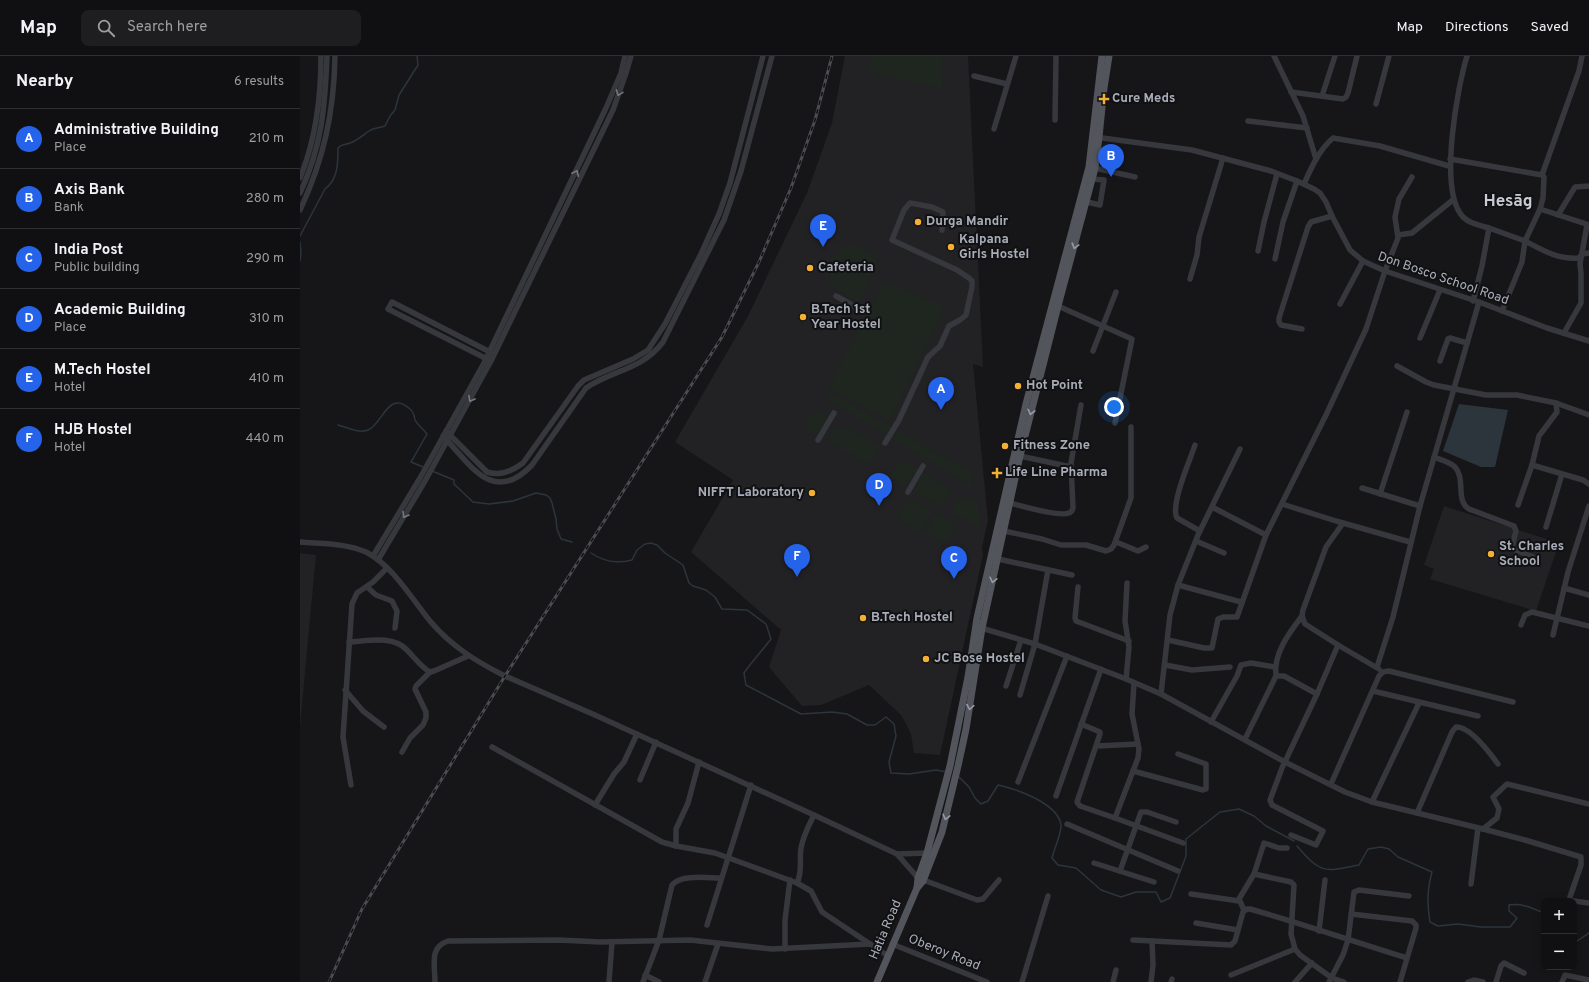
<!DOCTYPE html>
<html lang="en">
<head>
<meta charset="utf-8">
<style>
  :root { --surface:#101012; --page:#1e1e20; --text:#f1f3f6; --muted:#9c9d9f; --line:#303032; --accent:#2563eb }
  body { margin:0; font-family:Overpass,sans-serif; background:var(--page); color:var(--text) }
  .controls { position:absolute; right:12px; bottom:12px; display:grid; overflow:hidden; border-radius:8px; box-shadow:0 2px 10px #0003 }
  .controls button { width:36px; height:36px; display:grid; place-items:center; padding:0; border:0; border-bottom:1px solid var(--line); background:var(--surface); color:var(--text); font:20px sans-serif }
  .you { position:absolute; left:814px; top:351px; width:14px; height:14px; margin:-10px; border:3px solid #fff; border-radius:50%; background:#1a73e8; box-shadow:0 0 0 6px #1a73e833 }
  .badge { display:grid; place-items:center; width:26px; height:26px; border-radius:50%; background:var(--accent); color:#fff; font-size:13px; font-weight:700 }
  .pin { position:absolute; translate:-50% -33px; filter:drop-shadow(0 1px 2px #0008) }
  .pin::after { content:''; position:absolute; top:21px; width:14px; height:12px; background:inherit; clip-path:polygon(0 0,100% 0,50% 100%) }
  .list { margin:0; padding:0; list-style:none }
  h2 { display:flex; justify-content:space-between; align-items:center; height:52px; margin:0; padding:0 16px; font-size:17px }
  h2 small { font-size:13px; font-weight:400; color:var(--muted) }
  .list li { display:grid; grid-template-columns:26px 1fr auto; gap:12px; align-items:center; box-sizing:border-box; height:60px; padding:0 16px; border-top:1px solid var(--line) }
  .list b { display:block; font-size:15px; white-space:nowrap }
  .list p { margin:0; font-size:13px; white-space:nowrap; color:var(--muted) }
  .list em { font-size:13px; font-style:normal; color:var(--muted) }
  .icon { flex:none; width:22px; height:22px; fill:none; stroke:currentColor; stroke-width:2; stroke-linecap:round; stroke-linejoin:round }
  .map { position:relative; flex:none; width:1289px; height:926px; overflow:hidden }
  header { display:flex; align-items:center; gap:24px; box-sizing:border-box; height:56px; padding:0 20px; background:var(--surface); border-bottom:1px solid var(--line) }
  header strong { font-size:19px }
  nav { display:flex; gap:22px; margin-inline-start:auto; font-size:14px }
  .search { width:280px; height:36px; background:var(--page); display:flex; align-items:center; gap:10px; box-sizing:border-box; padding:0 14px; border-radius:8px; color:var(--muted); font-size:15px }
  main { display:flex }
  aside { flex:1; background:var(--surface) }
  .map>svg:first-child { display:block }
  .built { fill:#222225 }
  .green { fill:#1e261f }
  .water { fill:#2c353c }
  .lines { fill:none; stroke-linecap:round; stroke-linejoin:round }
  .stream { stroke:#2c353c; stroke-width:1.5 }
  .minor { stroke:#37383d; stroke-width:5.5 }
  .major { stroke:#53555c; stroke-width:7 }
  .rail-casing { stroke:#4a4c52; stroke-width:3 }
  .rail { stroke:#111113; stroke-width:1.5; stroke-dasharray:4.5; stroke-linecap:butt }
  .oneway { stroke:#757881 }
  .oneway2 { stroke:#979ba6 }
  .poi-dot { fill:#f2b134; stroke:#111113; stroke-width:1.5 }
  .labels { text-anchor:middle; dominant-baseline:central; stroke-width:4; stroke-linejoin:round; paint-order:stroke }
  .poi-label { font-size:13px; font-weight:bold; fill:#a8adb8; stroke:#111113; text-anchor:start }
  .street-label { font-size:13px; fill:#a8adb8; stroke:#111113 }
  .district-label { font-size:17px; font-weight:bold; fill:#c9ccd4; stroke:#111113 }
</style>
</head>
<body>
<header>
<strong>Map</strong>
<div class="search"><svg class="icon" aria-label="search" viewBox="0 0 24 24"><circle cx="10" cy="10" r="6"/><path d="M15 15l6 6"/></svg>Search here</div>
<nav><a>Map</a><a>Directions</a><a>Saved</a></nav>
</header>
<main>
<aside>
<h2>Nearby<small>6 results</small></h2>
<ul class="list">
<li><span class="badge">A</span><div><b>Administrative Building</b><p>Place</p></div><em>210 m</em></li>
<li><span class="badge">B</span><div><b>Axis Bank</b><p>Bank</p></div><em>280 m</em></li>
<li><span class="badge">C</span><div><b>India Post</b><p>Public building</p></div><em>290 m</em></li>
<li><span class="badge">D</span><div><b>Academic Building</b><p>Place</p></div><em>310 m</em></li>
<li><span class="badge">E</span><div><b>M.Tech Hostel</b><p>Hotel</p></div><em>410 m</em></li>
<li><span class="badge">F</span><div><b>HJB Hostel</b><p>Hotel</p></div><em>440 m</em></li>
</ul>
</aside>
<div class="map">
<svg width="1289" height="926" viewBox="0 0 1289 926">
  <rect width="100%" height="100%" fill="#161618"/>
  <g class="built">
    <path d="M 545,0 L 668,0 L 683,311 L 673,308 L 688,465 L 682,491 L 683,499 L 640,699 L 614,697 L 611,678 L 602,660 L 569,629 L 521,649 L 502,650 L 469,611 L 481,574 L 391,496 L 433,424 L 375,386 L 448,260 L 507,137 L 532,67 Z"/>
    <path d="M 1144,450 L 1259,487 L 1236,555 L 1130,523 L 1134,513 L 1124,509 Z"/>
    <path d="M 0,497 L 16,499 L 0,670 Z"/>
  </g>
  <g class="green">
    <path d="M 571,0 L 642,0 L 642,32 L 638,32 L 567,16 Z"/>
    <path d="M 553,188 L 578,199 L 559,248 L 530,229 C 528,209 532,194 553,188 Z"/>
    <path d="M 584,225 L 645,251 L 590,365 L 529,332 Z"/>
    <path d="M 528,335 L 672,417 L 673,431 L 531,346 L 526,340 Z"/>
    <path d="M 516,356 C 533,357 526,368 520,377 C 504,379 501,362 516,356 Z"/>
    <path d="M 540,370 L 550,373 L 578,390 L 578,392 L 568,409 L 531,387 C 528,377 531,373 540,370 Z"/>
    <path d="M 601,404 L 615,411 L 616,414 L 606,431 L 590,420 Z"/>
    <path d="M 623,418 L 625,418 L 649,432 L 650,436 L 642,449 L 638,450 L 615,436 L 614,433 Z"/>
    <path d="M 663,441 L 678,448 L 681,472 L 652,457 L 652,455 L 659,442 Z"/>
    <path d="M 610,442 L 632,455 L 619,477 L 596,463 Z"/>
    <path d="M 636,457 L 656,469 L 646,487 L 626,476 Z"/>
  </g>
  <path class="water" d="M 1159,348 L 1208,354 L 1195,411 L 1181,411 L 1143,395 Z"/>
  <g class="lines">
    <g class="stream">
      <path d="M 0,180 L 25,133 C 38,123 38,108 38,92 C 42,88 45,89 50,87 C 57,85 63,79 69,75 C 73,72 80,72 85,70 L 90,60 L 95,54 L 99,39 L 118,9 L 117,0"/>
      <path d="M 0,186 L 1,197 L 0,205"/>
      <path d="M 38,369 C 47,371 58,378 68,374 C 82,369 88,333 110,353 C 114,356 114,359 115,364 C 117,368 124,374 127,378 L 111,406 L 123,411"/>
      <path d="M 132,415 L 154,424 L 154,428 L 173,446 L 189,448 L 213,445 L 236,437 L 246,439 L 250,442 L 252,447 L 256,463 L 257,473 L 261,483 L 272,486"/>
      <path d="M 291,497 C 304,506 317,508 332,504 L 337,494 L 345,488 L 351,487 L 357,489 L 365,497 L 383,509 L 389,527 L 393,530 L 406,534 L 415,541 L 422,553 L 447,554 L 466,568 L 471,583 C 462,595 452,605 444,617 L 446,629 L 501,658 L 532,656 L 547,658 L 567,669 L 575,669 L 586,661 L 594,668 L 596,680 L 589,706 L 591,717 L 609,718 L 636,714 L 647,716"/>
      <path d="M 659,721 L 669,731 L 675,742 L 681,748 L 688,745 L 698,729 C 716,733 758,747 761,769 C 762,776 754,793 752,802 L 758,809 L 776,812 L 801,834 L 821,841 L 836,836 L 856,836 L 861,846 L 870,842 L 886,800 L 886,783 L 920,756 L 939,753 L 954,760 L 966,770 L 994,785"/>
      <path d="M 997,790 C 1021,818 1024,816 1059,809 L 1068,793 L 1081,791 L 1089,793 L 1098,801 L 1132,816 C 1127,835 1127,847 1130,866 L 1138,870 L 1158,868 L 1181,871 L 1210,871 L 1217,862 L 1209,855 L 1209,849 C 1222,847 1232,852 1244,857"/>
      <path d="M 1274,887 L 1289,877"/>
    </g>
    <g class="minor">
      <path d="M 974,0 L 1003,60 L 1016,103"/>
      <path d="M 1167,0 C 1157,33 1140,128 1160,157 C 1166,167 1178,169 1189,172 L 1182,210 L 1173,245"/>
      <path d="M 674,20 L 707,28"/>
      <path d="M 991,36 L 1043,43 L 1046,41 L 1048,37 L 1057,0"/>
      <path d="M 1022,40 L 1035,0"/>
      <path d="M 1076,48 L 1089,0"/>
      <path d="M 755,64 L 756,0"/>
      <path d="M 948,65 L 1007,72"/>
      <path d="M 694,73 L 716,0"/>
      <path d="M 795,81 L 892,94 L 971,115 L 997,125 L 1014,133 L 1020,137 L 1026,146 L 1032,160 L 1050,194 L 1063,205 L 1085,215 L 1179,246 L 1247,272 L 1289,285"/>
      <path d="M 1150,103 L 1242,119 L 1244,121 L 1243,142 L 1240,153 L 1289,169"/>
      <path d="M 795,112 L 835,121"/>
      <path d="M 1242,119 L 1279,15 L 1282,0"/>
      <path d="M 0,122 C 16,83 21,42 21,0"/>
      <path d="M 1004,128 C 1011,112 1019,94 1033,82 L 1080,90 L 1149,110"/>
      <path d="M 0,137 C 22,90 25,51 27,0"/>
      <path d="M 787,146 L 800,149 L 804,124 L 792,123"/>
      <path d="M 0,154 C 24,103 34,56 35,0"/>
      <path d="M 1258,159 L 1275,131 L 1289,130"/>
      <path d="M 1189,172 L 1225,185 L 1240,153"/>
      <path d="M 1098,179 L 1112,177 L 1154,143"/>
      <path d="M 958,195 L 964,166 L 977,118"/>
      <path d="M 975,203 L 983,166 L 997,125"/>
      <path d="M 890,223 L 897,199 L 899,181 L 923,102"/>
      <path d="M 536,240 L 563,255"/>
      <path d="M 1040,248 L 1063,205"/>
      <path d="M 758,250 L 832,283 L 815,367"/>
      <path d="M 1202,255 L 1222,206 L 1225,185 C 1242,194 1259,204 1279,202 L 1282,198 L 1289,197"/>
      <path d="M 1002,273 L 981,269 L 979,266 L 979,262 L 1008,171 L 1011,166 L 1032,160"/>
      <path d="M 1264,277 L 1281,247 L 1281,217 L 1280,208 L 1287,169"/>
      <path d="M 1120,282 L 1140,234"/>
      <path d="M 793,295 L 816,236"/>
      <path d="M 189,304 L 88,253 L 92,246 L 192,297"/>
      <path d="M 1140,305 L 1148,283 L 1150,282 L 1167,287"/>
      <path d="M 1097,310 L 1126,326 L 1134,329 L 1186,339 L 1217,339 L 1256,347 L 1289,359"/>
      <path d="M 146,375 L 187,416 C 201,420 212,415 223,407 L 278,330 L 284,324 L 333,303 L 348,294 L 365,268 L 401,198 L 419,158 L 430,127 L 463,0"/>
      <path d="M 143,380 C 170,408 193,450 232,409 L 286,332 C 312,314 342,314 363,286 L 424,164 L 441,115 L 472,0"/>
      <path d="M 518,384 L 534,357"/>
      <path d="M 585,387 L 599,364 L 628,301 L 640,290 L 649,270 L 660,264 L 666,259 L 672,231 L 672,225 L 669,222 L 657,214 L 592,184 L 604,154 L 610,147 L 632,151 L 643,156 L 642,174"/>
      <path d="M 895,389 C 890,404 870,449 877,462 L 900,475"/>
      <path d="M 720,400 L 771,411"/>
      <path d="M 1134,401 C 1141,404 1150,406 1155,411 C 1166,423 1155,444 1169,453 L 1214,470 L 1216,475 L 1212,491 L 1213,493 L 1233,501"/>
      <path d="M 1232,409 L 1283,424 L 1289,428"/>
      <path d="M 1062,432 L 1120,450"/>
      <path d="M 608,436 L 623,410"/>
      <path d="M 1080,438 L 1107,356"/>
      <path d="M 710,447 C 721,450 760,461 769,457 C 772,456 772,455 773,452 L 771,407 L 781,349"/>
      <path d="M 982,448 L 1036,465 L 1110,486"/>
      <path d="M 1218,449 L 1232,409 L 1239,380 L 1257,356 L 1256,347"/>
      <path d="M 912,451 L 966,479"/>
      <path d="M 1043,467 L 1026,491 L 1003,554 L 1002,560 L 1005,568 L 1038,589 L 1079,613"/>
      <path d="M 1246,471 L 1262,418"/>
      <path d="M 704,475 L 742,483 L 761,489 L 786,489 L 806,495 L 811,493 L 814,489 L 831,442 L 831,371"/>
      <path d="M 896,485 L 924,497"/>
      <path d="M 0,486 C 21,488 46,487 66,496 C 92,509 112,543 130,565 C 151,590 177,606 205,620 L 295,659 L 514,759 L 597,798 L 618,822 L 677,844 L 683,843 L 699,824"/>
      <path d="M 816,486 L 838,495 L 846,491"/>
      <path d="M 73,500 L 120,422 L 184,307 L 306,52 L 321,17 L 325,0"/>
      <path d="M 698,503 L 772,519"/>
      <path d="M 78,504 L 125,425 L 191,305 L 313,54 L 326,17 L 331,0"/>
      <path d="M 878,529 L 941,546"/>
      <path d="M 67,531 L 76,539 L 92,545 L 97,555 L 95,572"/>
      <path d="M 778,531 L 775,562 L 776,565 L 829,585"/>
      <path d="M 1264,532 L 1289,539"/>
      <path d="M 1221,569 L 1225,559 L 1232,556 L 1289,570"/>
      <path d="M 678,571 L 735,588 L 826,623 L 861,638 L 985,706 L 1045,736 L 1072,746 L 1183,773 L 1197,762 L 1199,753 L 1193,741 L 1207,728 L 1289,748"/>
      <path d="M 1253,579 L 1268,516 L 1289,450"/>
      <path d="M 868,584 L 904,592 L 912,592 L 918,563 L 923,561 L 937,561 L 966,479 L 1026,359 L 1066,273 L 1085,215 L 1098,182 L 1095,161 L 1099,143 L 1112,121"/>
      <path d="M 49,586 C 67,585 93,579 107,594 C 114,601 121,611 130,616 L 134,615 L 168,600"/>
      <path d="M 865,609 L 892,614 L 930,611"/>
      <path d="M 1077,611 L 1093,561 L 1120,450 L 1179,246"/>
      <path d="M 976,620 C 973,598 989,577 1002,560"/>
      <path d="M 826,623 L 829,591 L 825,565 L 827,527"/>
      <path d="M 706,630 L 721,584"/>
      <path d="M 45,634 L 63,655 L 84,671"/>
      <path d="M 1073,635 L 1178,660"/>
      <path d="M 861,638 L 870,559 L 878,529 L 898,479 L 940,393"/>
      <path d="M 720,639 L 735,588 L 748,514"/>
      <path d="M 911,666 L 937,620 L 941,609 L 951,607 L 975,611"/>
      <path d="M 781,668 L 800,676 L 800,678 L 777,746 L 780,750 L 815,762 L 838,702 L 839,693 L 832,658 L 834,627"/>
      <path d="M 945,683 L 976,620 L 984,620 L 1017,638"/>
      <path d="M 797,690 L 838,688"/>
      <path d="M 192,691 L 362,786 L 376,790 L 415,797 L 497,827 L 511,835 L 522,856 L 588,900"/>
      <path d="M 102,696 L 110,682 L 123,669 L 126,662 L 126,656 L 115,633 L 116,630 L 130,616"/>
      <path d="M 833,715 L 903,734 L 906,733 L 906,708 L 878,698"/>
      <path d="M 340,724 L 356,686"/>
      <path d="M 718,726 L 767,600"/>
      <path d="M 1031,728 L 1079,620 L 1083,616 L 1089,615 L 1213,646"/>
      <path d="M 51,729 L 43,681 L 52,548 L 57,537 L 73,526 L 87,512"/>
      <path d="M 756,740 L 801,613"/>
      <path d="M 1072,746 L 1119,647"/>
      <path d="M 295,749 L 314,718 L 324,706 L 337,678"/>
      <path d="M 1117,757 L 1152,676 L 1156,671 C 1170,670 1190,697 1198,708"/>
      <path d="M 815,762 L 883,787"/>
      <path d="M 767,768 L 878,815"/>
      <path d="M 1183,773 L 1225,784 L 1281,801 L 1281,809 L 1270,841 L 1270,844 L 1272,845"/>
      <path d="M 991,779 L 1016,789 L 1023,775 L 972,749 L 970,744 L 982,712 L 1017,638 L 1038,589"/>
      <path d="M 376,790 L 376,773 L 388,747 L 399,706"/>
      <path d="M 597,798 L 627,797 L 631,798"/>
      <path d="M 794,807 L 854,826"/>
      <path d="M 820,815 L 841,756 L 847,756 L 876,766"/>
      <path d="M 954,818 L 991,826 L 994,829 L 991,878 L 995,893 L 1000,899 L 1032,922 L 1044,926"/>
      <path d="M 497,827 C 503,815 499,804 501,792 C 503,780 509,769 514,759"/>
      <path d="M 1171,828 L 1178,772"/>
      <path d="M 891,838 L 939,845"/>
      <path d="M 1274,845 L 1289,847"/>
      <path d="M 944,854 L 939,843 L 954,818 L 964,787 L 979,792 L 987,792"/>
      <path d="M 1051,858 L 1112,865 L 1116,869 L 1116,872 L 1100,926"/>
      <path d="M 896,867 L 938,874"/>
      <path d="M 407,869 L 451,729"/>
      <path d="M 1019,875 L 1025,824"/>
      <path d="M 833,884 L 931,889 L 935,885 L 943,856 L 947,853 L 950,853 C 1003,868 1055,886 1107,902"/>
      <path d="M 592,888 L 687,926"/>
      <path d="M 485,893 L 485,864 L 490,824"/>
      <path d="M 345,919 L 359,926"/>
      <path d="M 931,919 L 995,893"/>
      <path d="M 135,926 C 135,909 129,891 148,885 L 259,884 L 300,886 L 390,884 L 472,893 L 570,888"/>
      <path d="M 309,926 L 312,886"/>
      <path d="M 343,926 L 359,884 L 372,829 C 381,818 408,822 421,822"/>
      <path d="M 405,926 L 418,888"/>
      <path d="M 722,926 L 748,840"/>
      <path d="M 813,926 L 816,914"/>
      <path d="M 851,926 L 853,909 L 852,885"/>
      <path d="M 871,926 L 872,923"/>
      <path d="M 995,926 L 1012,907"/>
      <path d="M 1029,926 L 1043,899 L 1048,884 L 1054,836 L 1059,834 L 1109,840"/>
      <path d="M 1168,926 L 1174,924 L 1183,926"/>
      <path d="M 1196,926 L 1201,910 L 1204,907 L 1224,917"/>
      <path d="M 1262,926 L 1265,919 L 1289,924"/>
    </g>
    <g class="major">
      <path d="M 617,832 L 618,822 L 627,797 L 650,710 L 668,621 L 677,562 L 726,348 L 789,111 L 802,0"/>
      <path d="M 577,926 L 617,832 L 623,825 L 642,776 L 658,710 L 666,673 L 682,572 L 720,400 L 758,250 L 795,112 L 799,81 L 804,32 L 809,0"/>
    </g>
    <g class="rail-casing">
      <path id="rail" d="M 29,926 L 62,853 L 205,620 L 422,281 L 459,206 L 491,132 L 515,64 L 532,0"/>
    </g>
    <use href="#rail" class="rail"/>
  </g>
  <defs><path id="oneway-chevron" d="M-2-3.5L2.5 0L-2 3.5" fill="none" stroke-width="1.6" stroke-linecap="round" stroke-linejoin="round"/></defs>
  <g class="oneway">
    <use href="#oneway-chevron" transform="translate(319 37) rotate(111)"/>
    <use href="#oneway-chevron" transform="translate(276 117) rotate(-65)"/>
    <use href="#oneway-chevron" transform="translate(171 343) rotate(119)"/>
    <use href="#oneway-chevron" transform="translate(105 459) rotate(121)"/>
  </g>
  <g class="oneway2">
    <use href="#oneway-chevron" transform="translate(775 190) rotate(105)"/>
    <use href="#oneway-chevron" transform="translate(731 356) rotate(104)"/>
    <use href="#oneway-chevron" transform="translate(693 524) rotate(103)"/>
    <use href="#oneway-chevron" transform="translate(670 651) rotate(99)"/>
    <use href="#oneway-chevron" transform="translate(646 761) rotate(104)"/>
  </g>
  <g class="poi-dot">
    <path d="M802 37h4v4h4v4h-4v4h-4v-4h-4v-4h4z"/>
    <circle cx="618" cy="166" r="4"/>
    <circle cx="651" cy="191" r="4"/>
    <circle cx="510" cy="212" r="4"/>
    <circle cx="503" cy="261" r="4"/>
    <circle cx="718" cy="330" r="4"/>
    <circle cx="705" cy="390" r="4"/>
    <path d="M695 411h4v4h4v4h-4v4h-4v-4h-4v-4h4z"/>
    <circle cx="512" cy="437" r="4"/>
    <circle cx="1191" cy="498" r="4"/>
    <circle cx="563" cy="562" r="4"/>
    <circle cx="626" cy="603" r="4"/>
  </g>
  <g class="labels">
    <g class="poi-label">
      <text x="812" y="43">Cure Meds</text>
      <text x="626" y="166">Durga Mandir</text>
      <text x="659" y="184">Kalpana<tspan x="659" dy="15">Girls Hostel</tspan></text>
      <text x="518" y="212">Cafeteria</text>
      <text x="511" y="254">B.Tech 1st<tspan x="511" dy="15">Year Hostel</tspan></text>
      <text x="726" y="330">Hot Point</text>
      <text x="713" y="390">Fitness Zone</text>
      <text x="705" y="417">Life Line Pharma</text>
      <text x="504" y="437" text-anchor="end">NIFFT Laboratory</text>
      <text x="1199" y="491">St. Charles<tspan x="1199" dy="15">School</tspan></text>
      <text x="571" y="562">B.Tech Hostel</text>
      <text x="634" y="603">JC Bose Hostel</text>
    </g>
    <g class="street-label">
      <text transform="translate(1143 223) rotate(19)">Don Bosco School Road</text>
      <text transform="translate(586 874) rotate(-67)">Hatia Road</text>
      <text transform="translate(644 897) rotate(22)">Oberoy Road</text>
    </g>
    <g class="district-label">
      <text x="1208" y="146">Hesāg</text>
    </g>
  </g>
</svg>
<div class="controls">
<button>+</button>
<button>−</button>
</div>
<div class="you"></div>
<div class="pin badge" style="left:641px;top:354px">A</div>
<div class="pin badge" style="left:811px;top:121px">B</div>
<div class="pin badge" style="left:654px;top:523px">C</div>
<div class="pin badge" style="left:579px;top:450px">D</div>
<div class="pin badge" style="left:523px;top:191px">E</div>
<div class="pin badge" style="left:497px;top:521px">F</div>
</div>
</main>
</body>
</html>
